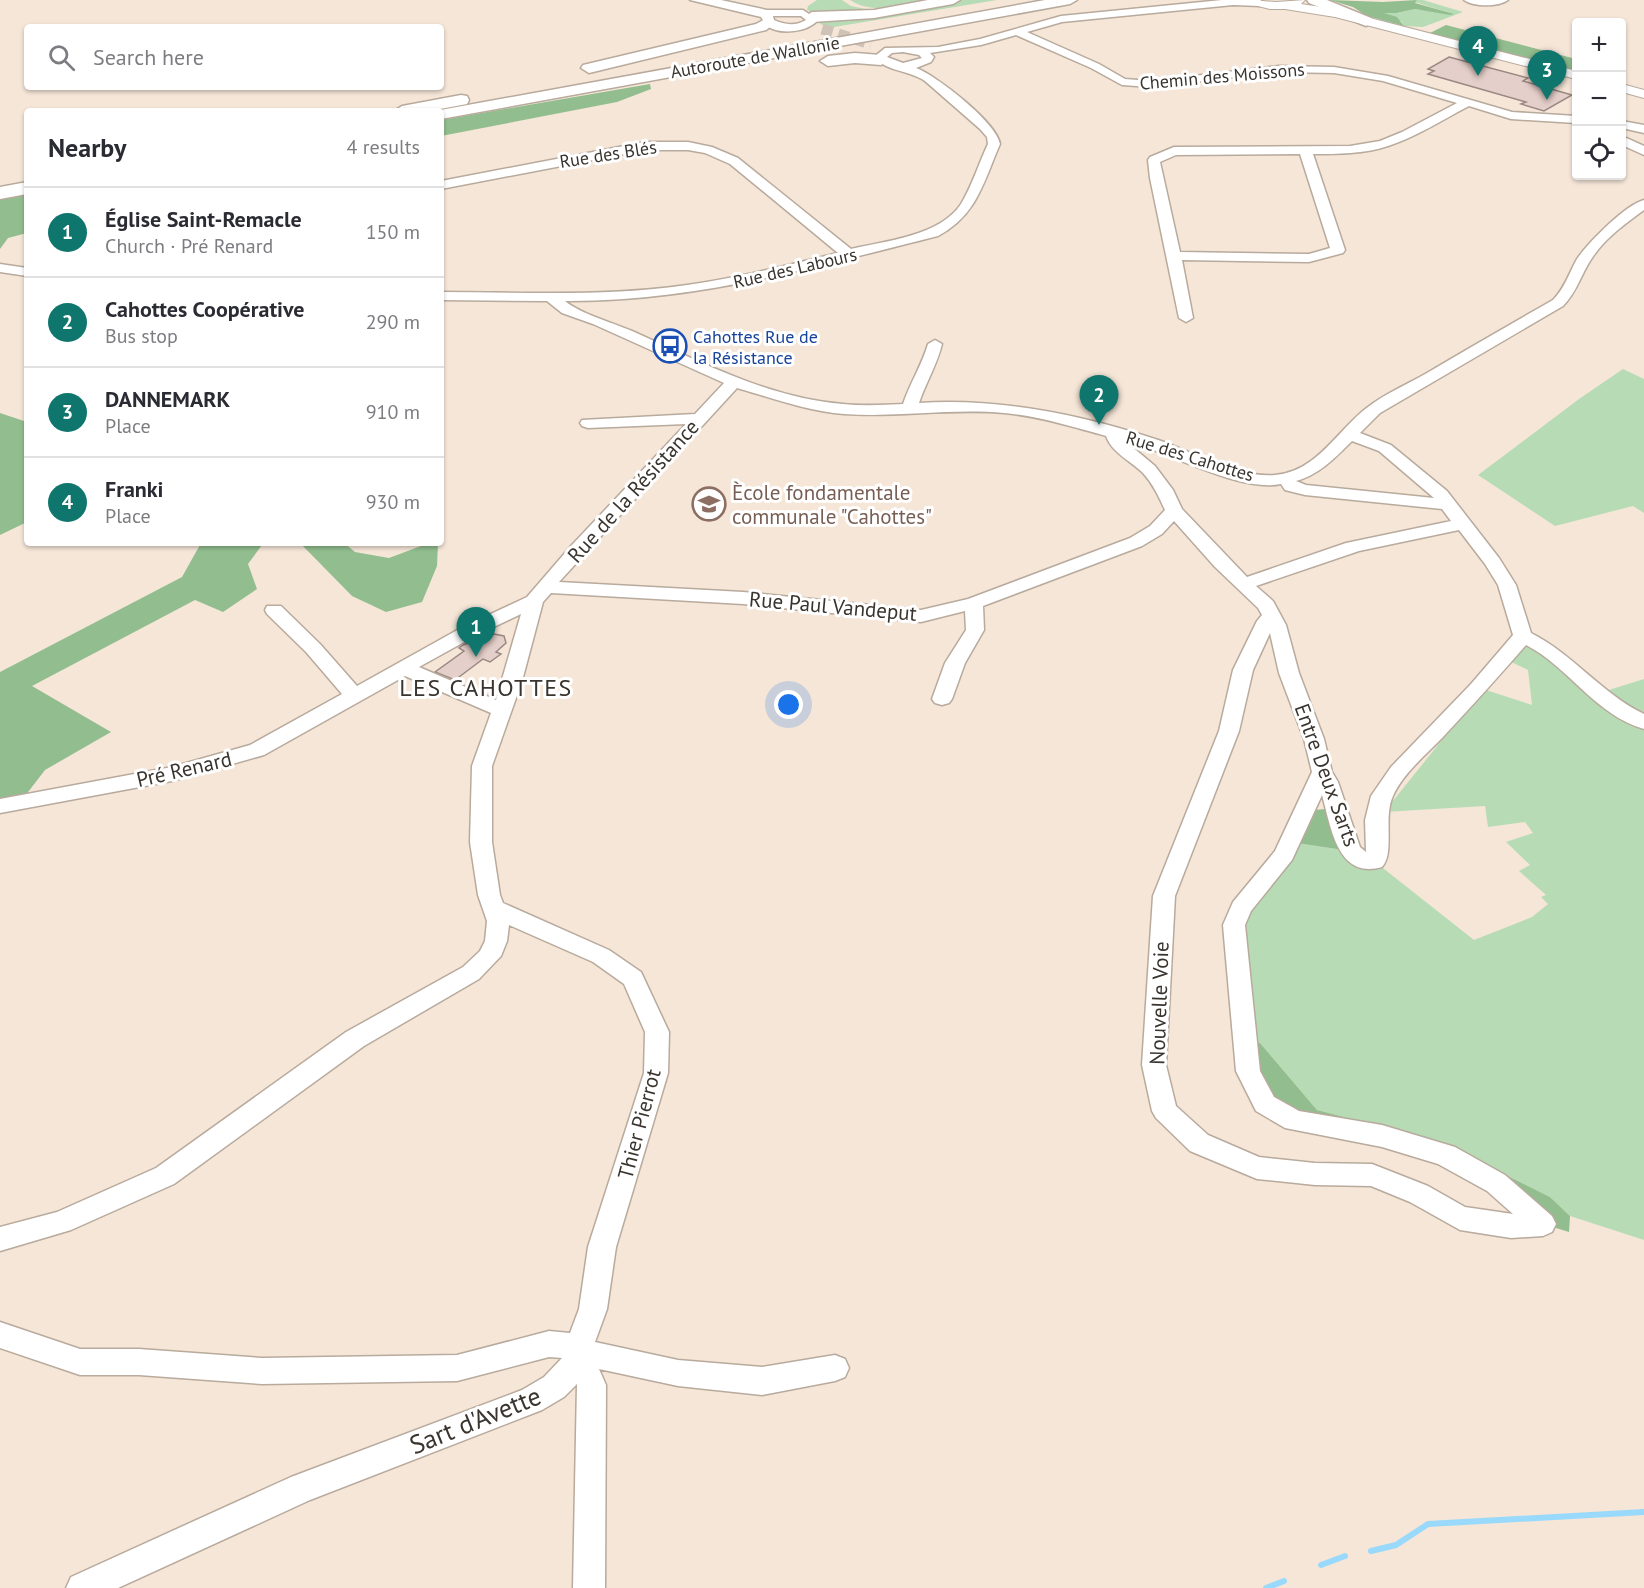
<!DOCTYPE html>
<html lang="en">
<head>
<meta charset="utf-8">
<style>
  :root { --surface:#fff; --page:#f7f7f7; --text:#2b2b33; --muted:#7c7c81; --line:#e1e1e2; --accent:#0f766e }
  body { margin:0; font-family:"PT Sans",sans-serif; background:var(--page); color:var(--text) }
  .controls { position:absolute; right:18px; top:18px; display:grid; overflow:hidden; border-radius:6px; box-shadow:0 2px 4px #0004 }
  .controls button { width:54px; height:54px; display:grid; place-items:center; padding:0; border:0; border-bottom:2px solid var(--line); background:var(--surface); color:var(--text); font:30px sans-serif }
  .you { position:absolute; left:789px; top:705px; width:21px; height:21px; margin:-15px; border:4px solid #fff; border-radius:50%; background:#1a73e8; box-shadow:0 0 0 9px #1a73e833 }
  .badge { display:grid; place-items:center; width:39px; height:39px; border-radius:50%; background:var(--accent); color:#fff; font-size:20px; font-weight:700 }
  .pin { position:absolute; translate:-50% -50px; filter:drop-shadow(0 2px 3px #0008) }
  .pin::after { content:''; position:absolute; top:32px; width:21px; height:18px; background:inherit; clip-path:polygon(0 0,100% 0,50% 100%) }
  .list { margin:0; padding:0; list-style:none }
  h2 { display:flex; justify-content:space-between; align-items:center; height:78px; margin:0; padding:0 24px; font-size:26px }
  h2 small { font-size:20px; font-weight:400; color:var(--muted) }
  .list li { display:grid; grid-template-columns:39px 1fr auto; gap:18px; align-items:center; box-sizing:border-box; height:90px; padding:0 24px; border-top:2px solid var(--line) }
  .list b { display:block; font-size:22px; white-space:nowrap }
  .list p { margin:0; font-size:20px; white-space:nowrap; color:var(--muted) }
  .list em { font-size:20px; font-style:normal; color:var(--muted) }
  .icon { flex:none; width:33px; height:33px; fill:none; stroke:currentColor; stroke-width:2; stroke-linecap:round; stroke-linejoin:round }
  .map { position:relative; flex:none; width:1644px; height:1588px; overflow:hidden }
  .search { position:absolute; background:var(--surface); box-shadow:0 2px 4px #0004; left:24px; top:24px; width:420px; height:66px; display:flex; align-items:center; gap:15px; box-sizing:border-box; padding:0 21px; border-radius:6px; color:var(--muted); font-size:22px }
  .panel { position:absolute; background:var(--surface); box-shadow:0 2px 4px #0004; left:24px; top:108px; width:420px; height:438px; border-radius:6px }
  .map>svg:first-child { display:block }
  .green { fill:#b7dcb5 }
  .forest { fill:#92be8f }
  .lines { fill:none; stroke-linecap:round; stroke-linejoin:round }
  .stream { stroke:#99d9fb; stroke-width:6 }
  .building { fill:#e5cfca; stroke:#9c8883; stroke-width:1.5 }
  .minor-tunnel { stroke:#cfc2b6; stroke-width:11; stroke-dasharray:11 6; stroke-linecap:butt }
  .minor-casing { stroke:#b8aa9c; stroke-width:3 }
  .major-casing { stroke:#b8aa9c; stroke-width:2 }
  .highway-casing { stroke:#b8aa9c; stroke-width:3 }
  .minor { fill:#fff; fill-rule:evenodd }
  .major { fill:#fff; fill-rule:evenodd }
  .highway { fill:#fff; fill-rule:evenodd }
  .labels { text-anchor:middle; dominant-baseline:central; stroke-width:6; stroke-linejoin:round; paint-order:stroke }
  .far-street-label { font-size:18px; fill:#39342e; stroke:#fff }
  .far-transit-label { font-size:18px; fill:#164399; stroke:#fff; text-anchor:start }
  .street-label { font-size:21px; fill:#39342e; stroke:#fff }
  .education-label { font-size:21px; fill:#785e54; stroke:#fff; text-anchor:start }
  .quarter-label { font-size:24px; letter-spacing:1.5px; fill:#39342e; stroke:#fff }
  .near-street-label { font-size:26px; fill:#39342e; stroke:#fff }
</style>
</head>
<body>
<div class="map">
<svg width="1644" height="1588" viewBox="0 0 1644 1588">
  <rect width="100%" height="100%" fill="#f5e6d8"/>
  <g class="green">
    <path d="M 817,0 L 842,0 L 851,6 L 875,11 L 815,14 L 807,10 L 808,6 Z"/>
    <path d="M 850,0 L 935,0 C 910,4 873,16 850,0 Z"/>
    <path d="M 960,0 L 997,0 L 828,28 L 819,23 L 818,20 Z"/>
    <path d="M 1417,0 L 1423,0 L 1463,12 L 1423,27 L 1404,26 L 1401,21 L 1381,13 L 1398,13 L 1415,9 L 1453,14 L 1415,2 Z"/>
    <path d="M 1623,369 L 1644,379 L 1644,513 L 1633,506 L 1555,526 L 1478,475 L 1579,399 Z"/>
    <path d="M 1522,643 L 1534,643 L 1596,694 L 1644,679 L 1644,1240 L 1570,1216 L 1550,1197 L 1437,1141 L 1317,1110 L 1260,1043 L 1245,1038 L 1241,908 L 1290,842 L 1350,851 L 1374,861 L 1474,940 L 1532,917 L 1548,904 L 1541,897 L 1546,895 L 1519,871 L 1530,865 L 1506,842 L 1533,833 L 1525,822 L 1488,827 L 1485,806 L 1384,812 L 1483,689 L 1532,705 L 1528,670 L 1509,661 Z"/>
  </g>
  <g class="forest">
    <path d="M 1330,0 L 1383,2 L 1417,0 L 1415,3 L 1454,14 L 1450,15 L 1415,9 L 1397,13 L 1384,13 L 1397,17 L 1404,26 L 1367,16 L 1353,7 Z"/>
    <path d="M 1446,25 L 1576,59 L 1576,71 L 1430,33 Z"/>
    <path d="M 650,84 L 651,89 L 617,102 L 441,136 L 441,120 Z"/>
    <path d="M 27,194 L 27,233 L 8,238 L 0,249 L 0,199 Z"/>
    <path d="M 0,413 L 27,422 L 27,522 L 0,535 Z"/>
    <path d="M 201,543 L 266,543 L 262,545 L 248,564 L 257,589 L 223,612 L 195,600 L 32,686 L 111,732 L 45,770 L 15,809 L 0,811 L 0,672 L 182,577 Z"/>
    <path d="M 300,543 L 344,543 L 355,552 L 389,558 L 429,543 L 438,543 L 437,566 L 422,602 L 386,612 L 352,596 Z"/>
    <path d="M 1335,808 L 1350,851 L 1290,842 L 1305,811 Z"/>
    <path d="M 1245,1038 L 1260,1043 L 1317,1110 L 1437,1141 L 1550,1197 L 1570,1216 L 1569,1232 L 1543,1224 L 1496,1183 L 1265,1104 Z"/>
  </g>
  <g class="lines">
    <g class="stream">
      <path d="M 1371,1551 L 1396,1545 L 1428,1524 L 1644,1512"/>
      <path d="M 1321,1565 L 1345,1556"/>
      <path d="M 1266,1588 L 1284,1581"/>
    </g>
  </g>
  <g class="building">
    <path d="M 1449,57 L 1528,78 L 1523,81 L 1572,95 L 1544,111 L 1521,104 L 1526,102 L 1428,74 L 1434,71 L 1428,69 Z"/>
    <path d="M 494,634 L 504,636 L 506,643 L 496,652 L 501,654 L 490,662 L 483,659 L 455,680 L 435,672 L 464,651 L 459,648 L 463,645 Z"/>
  </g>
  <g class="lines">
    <path class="minor-tunnel" d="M 822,29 L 871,44"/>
    <g class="minor-casing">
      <g id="minor">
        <path d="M 690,0 L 721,0 L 767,10 L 803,10 L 818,20 C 808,32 779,36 766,25 C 764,23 763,20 761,17 ZM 773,16 L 801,16 L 806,20 C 796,26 785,25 774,20 Z"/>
        <path d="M 1222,0 L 1260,0 L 1265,3 L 1260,6 L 1233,5 L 1062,22 L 1027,32 L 1099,64 L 1125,79 L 1151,81 L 1279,66 L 1334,67 L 1388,76 L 1512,112 L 1576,116 L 1576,123 L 1511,119 L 1469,106 C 1442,120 1416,137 1388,146 C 1364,154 1338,154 1313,154 L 1345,250 L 1343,253 L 1309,262 L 1182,260 L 1193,318 L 1186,322 L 1179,318 L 1150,178 L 1148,160 L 1150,157 L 1174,147 L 1350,146 L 1380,141 L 1402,132 L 1457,103 L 1383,81 L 1334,73 L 1279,72 L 1151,87 L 1122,85 L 1091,68 L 1016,35 L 981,45 L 930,53 L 934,57 L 931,62 L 916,68 C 936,75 997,123 1000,144 C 983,183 977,215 938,236 C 813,267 696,302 565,301 C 581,314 611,322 632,331 C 699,361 768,398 843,404 C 863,406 883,405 903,404 C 910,383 922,365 928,344 L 935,340 L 942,344 C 937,365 926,382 919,403 C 999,398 1079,414 1155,439 C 1193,451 1234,478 1275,475 C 1317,472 1338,429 1368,407 C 1386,393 1408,384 1427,373 C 1469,348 1511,324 1553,300 C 1565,288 1569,273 1577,259 C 1588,243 1625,205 1644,200 L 1644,210 C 1625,224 1605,238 1592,258 C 1581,274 1577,292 1563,306 L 1380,413 L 1360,433 L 1391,445 L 1447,491 L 1499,558 L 1516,585 L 1531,633 C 1573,654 1602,694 1644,714 L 1644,729 C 1595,715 1569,667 1526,645 C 1499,676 1471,707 1443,737 C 1426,755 1403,773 1393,796 C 1383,817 1395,853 1382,867 C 1337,880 1331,826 1322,795 L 1292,860 L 1251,911 L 1245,925 L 1260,1071 L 1274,1097 L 1299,1111 L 1382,1125 L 1455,1147 L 1505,1175 L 1552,1216 L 1556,1224 L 1552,1232 L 1543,1236 L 1511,1238 L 1460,1230 L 1410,1202 L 1371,1186 L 1315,1185 L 1257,1179 L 1190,1151 L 1156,1118 L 1152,1111 L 1142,1065 L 1153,896 L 1219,731 L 1233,670 L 1257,621 L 1262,615 L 1258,608 L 1215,567 L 1174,521 L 1162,534 L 1142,546 L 983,606 L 984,630 L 965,663 L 952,699 L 949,703 L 942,705 L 935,703 L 932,699 L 945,663 L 966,630 L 965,611 L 921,622 L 743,604 L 551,593 L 543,602 L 522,681 L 492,766 L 492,842 L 500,895 L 503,903 L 609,950 L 641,972 L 669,1032 L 668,1073 L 616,1247 L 607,1309 L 595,1342 L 678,1360 L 762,1367 L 835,1355 L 845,1359 L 849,1368 L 845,1377 L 835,1381 L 762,1395 L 678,1386 L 599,1369 L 606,1385 L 605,1588 L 573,1588 L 577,1384 L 564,1397 L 542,1410 L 310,1500 L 118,1588 L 66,1588 L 71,1577 L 291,1477 L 522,1390 L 544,1377 L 562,1358 L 549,1357 L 457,1381 L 262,1384 L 139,1375 L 80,1375 L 0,1348 L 0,1322 L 80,1349 L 139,1349 L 262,1358 L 457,1355 L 549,1331 L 570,1333 L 579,1309 L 588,1247 L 644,1073 L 645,1032 L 624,984 L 593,962 L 509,925 L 507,941 L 501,956 L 479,979 L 364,1046 L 174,1184 L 71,1230 L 0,1251 L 0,1227 L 57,1212 L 156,1168 L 346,1032 L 463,967 L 480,951 L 485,941 L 487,921 L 478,895 L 470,842 L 472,766 L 491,713 L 405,676 L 264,755 L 172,781 L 0,813 L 0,799 L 172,767 L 250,745 L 342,694 L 306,652 L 267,614 L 265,610 L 267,606 L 281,606 L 320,644 L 357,686 L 461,628 L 527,597 L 571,546 L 686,424 L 588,428 L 582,426 L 580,423 L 582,420 L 695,414 L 724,383 L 593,324 L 562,313 L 547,301 L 441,300 L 441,292 C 522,292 606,297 687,285 C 738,278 788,265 838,253 L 730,164 L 705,153 L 688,150 L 645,150 L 441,189 L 441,181 L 645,142 L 688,142 L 712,147 L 738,158 L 851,249 C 885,241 940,236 961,204 C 972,186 979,163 988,144 L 987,137 L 980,129 L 925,81 C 909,70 887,72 874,57 L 885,48 L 938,47 L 980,39 L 1061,16 ZM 903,52 L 919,55 L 922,58 L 903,63 L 887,57 L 892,53 ZM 1300,154 L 1330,248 L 1309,254 L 1180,252 L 1160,162 L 1176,155 ZM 737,388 C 772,398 807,411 844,414 C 897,418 950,408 1004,413 C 1038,416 1073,427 1106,436 C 1112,453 1131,461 1143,473 C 1153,484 1159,497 1165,510 L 1150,526 L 1130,538 L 968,599 L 921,610 L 743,592 L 559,582 ZM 1124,440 C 1166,451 1240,493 1281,484 L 1285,490 L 1305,495 L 1442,509 L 1451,521 L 1346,543 L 1247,577 L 1182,509 L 1173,490 L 1155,466 ZM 1352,441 L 1379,451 L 1434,498 L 1306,485 L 1296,481 C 1319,475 1336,457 1352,441 ZM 1459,530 L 1485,564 L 1498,585 L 1513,635 L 1471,684 L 1391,767 L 1371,796 L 1365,820 L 1366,852 L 1360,847 L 1338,782 L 1332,772 L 1324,739 L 1299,673 L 1286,625 L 1273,601 L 1256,586 L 1359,551 ZM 521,614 L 496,700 L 419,667 L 475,636 ZM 1270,633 L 1279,673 L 1304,739 L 1312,772 L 1275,851 L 1233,902 L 1223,925 L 1236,1071 L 1256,1111 L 1285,1128 L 1382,1147 L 1438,1164 L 1487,1191 L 1513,1214 L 1465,1207 L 1428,1186 L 1372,1164 L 1315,1163 L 1259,1157 L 1208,1135 L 1176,1106 L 1166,1065 L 1175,896 L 1239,731 L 1253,670 Z"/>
        <path d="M 1464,0 L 1508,0 C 1498,7 1474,7 1464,0 Z"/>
        <path d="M 1622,121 L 1644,125 L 1644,133 L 1622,128 Z"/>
        <path d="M 1622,136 L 1644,146 L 1644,155 L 1622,145 Z"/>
        <path d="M 0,264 L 27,268 L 27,276 L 0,272 Z"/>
      </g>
    </g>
    <g class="major-casing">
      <g id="major">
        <path d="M 1247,0 L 1276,2 L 1305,0 L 1301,4 L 1335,9 L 1576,71 L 1576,79 L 1335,17 L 1285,9 L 1270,9 L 1254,5 Z"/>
        <path d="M 1622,84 L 1644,90 L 1644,98 L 1622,92 Z"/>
      </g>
    </g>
    <g class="highway-casing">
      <g id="highway">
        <path d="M 928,0 L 960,0 L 953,4 L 874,18 L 812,22 L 804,17 L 812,12 L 874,10 Z"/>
        <path d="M 1045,0 L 1077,0 L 1070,4 L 441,119 L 441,111 L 435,111 Z"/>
        <path d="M 1307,0 L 1327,0 L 1371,18 L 1374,21 L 1366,26 L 1361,24 L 1309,3 Z"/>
        <path d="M 769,17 L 777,22 L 766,30 L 589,73 L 581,68 L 583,65 L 756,24 Z"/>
        <path d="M 855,53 L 881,55 L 889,60 L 881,65 L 855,63 L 828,66 L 820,61 L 828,56 Z"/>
        <path d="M 461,95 L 467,96 L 469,100 L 467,104 L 429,111 L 394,111 L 402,106 Z"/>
        <path d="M 27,182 L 27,194 L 0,199 L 0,187 Z"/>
      </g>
    </g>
    <use href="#minor" class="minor"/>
    <use href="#major" class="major"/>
    <use href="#highway" class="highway"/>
  </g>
  <defs>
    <g id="bus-ring" transform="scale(1.725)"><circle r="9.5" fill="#fff" stroke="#1a4fb4" stroke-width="1.5"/><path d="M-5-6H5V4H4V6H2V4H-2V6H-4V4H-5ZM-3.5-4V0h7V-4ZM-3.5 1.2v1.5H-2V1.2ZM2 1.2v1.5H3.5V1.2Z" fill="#1a4fb4"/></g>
    <g id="school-ring" transform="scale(1.725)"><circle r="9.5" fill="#fff" stroke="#8d6e63" stroke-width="1.5"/><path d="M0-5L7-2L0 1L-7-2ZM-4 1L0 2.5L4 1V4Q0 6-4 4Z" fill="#8d6e63"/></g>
  </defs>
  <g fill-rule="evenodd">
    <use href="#bus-ring" x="670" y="346"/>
    <use href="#school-ring" x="709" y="504"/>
  </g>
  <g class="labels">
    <g class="far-street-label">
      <text transform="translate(755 57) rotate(-10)">Autoroute de Wallonie</text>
      <text transform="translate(1222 76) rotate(-5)">Chemin des Moissons</text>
      <text transform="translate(608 154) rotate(-9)">Rue des Blés</text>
      <text transform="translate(795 268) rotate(-13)">Rue des Labours</text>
      <text transform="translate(1190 456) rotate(17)">Rue des Cahottes</text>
    </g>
    <g class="far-transit-label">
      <text x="693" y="336">Cahottes Rue de<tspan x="693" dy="21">la Résistance</tspan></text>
    </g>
    <g class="street-label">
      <text transform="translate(633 491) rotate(-48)">Rue de la Résistance</text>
      <text transform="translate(833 606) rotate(5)">Rue Paul Vandeput</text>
      <text transform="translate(184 769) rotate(-13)">Pré Renard</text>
      <text transform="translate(1327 775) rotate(70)">Entre Deux Sarts</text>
      <text transform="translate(1159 1003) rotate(-88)">Nouvelle Voie</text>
      <text transform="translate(639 1124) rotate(-75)">Thier Pierrot</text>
    </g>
    <g class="education-label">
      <text x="732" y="492">Ècole fondamentale<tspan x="732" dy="24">communale "Cahottes"</tspan></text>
    </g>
    <g class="quarter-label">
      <text x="486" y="687">LES CAHOTTES</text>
    </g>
    <g class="near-street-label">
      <text transform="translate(475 1420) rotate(-22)">Sart d'Avette</text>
    </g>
  </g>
</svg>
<div class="controls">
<button>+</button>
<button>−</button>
<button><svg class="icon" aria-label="locate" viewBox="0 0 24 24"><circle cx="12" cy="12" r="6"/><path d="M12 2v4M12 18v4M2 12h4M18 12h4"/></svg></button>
</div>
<div class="you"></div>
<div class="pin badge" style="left:476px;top:657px">1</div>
<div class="pin badge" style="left:1099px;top:425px">2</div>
<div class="pin badge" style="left:1547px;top:100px">3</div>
<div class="pin badge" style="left:1478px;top:76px">4</div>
<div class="search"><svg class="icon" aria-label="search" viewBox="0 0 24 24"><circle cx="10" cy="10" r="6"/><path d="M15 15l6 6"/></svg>Search here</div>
<section class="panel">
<h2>Nearby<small>4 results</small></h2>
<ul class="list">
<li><span class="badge">1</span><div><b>Église Saint-Remacle</b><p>Church · Pré Renard</p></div><em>150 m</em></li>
<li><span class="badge">2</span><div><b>Cahottes Coopérative</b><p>Bus stop</p></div><em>290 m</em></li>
<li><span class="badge">3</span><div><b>DANNEMARK</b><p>Place</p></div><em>910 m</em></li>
<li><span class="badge">4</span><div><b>Franki</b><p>Place</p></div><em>930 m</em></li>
</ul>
</section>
</div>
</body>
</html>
